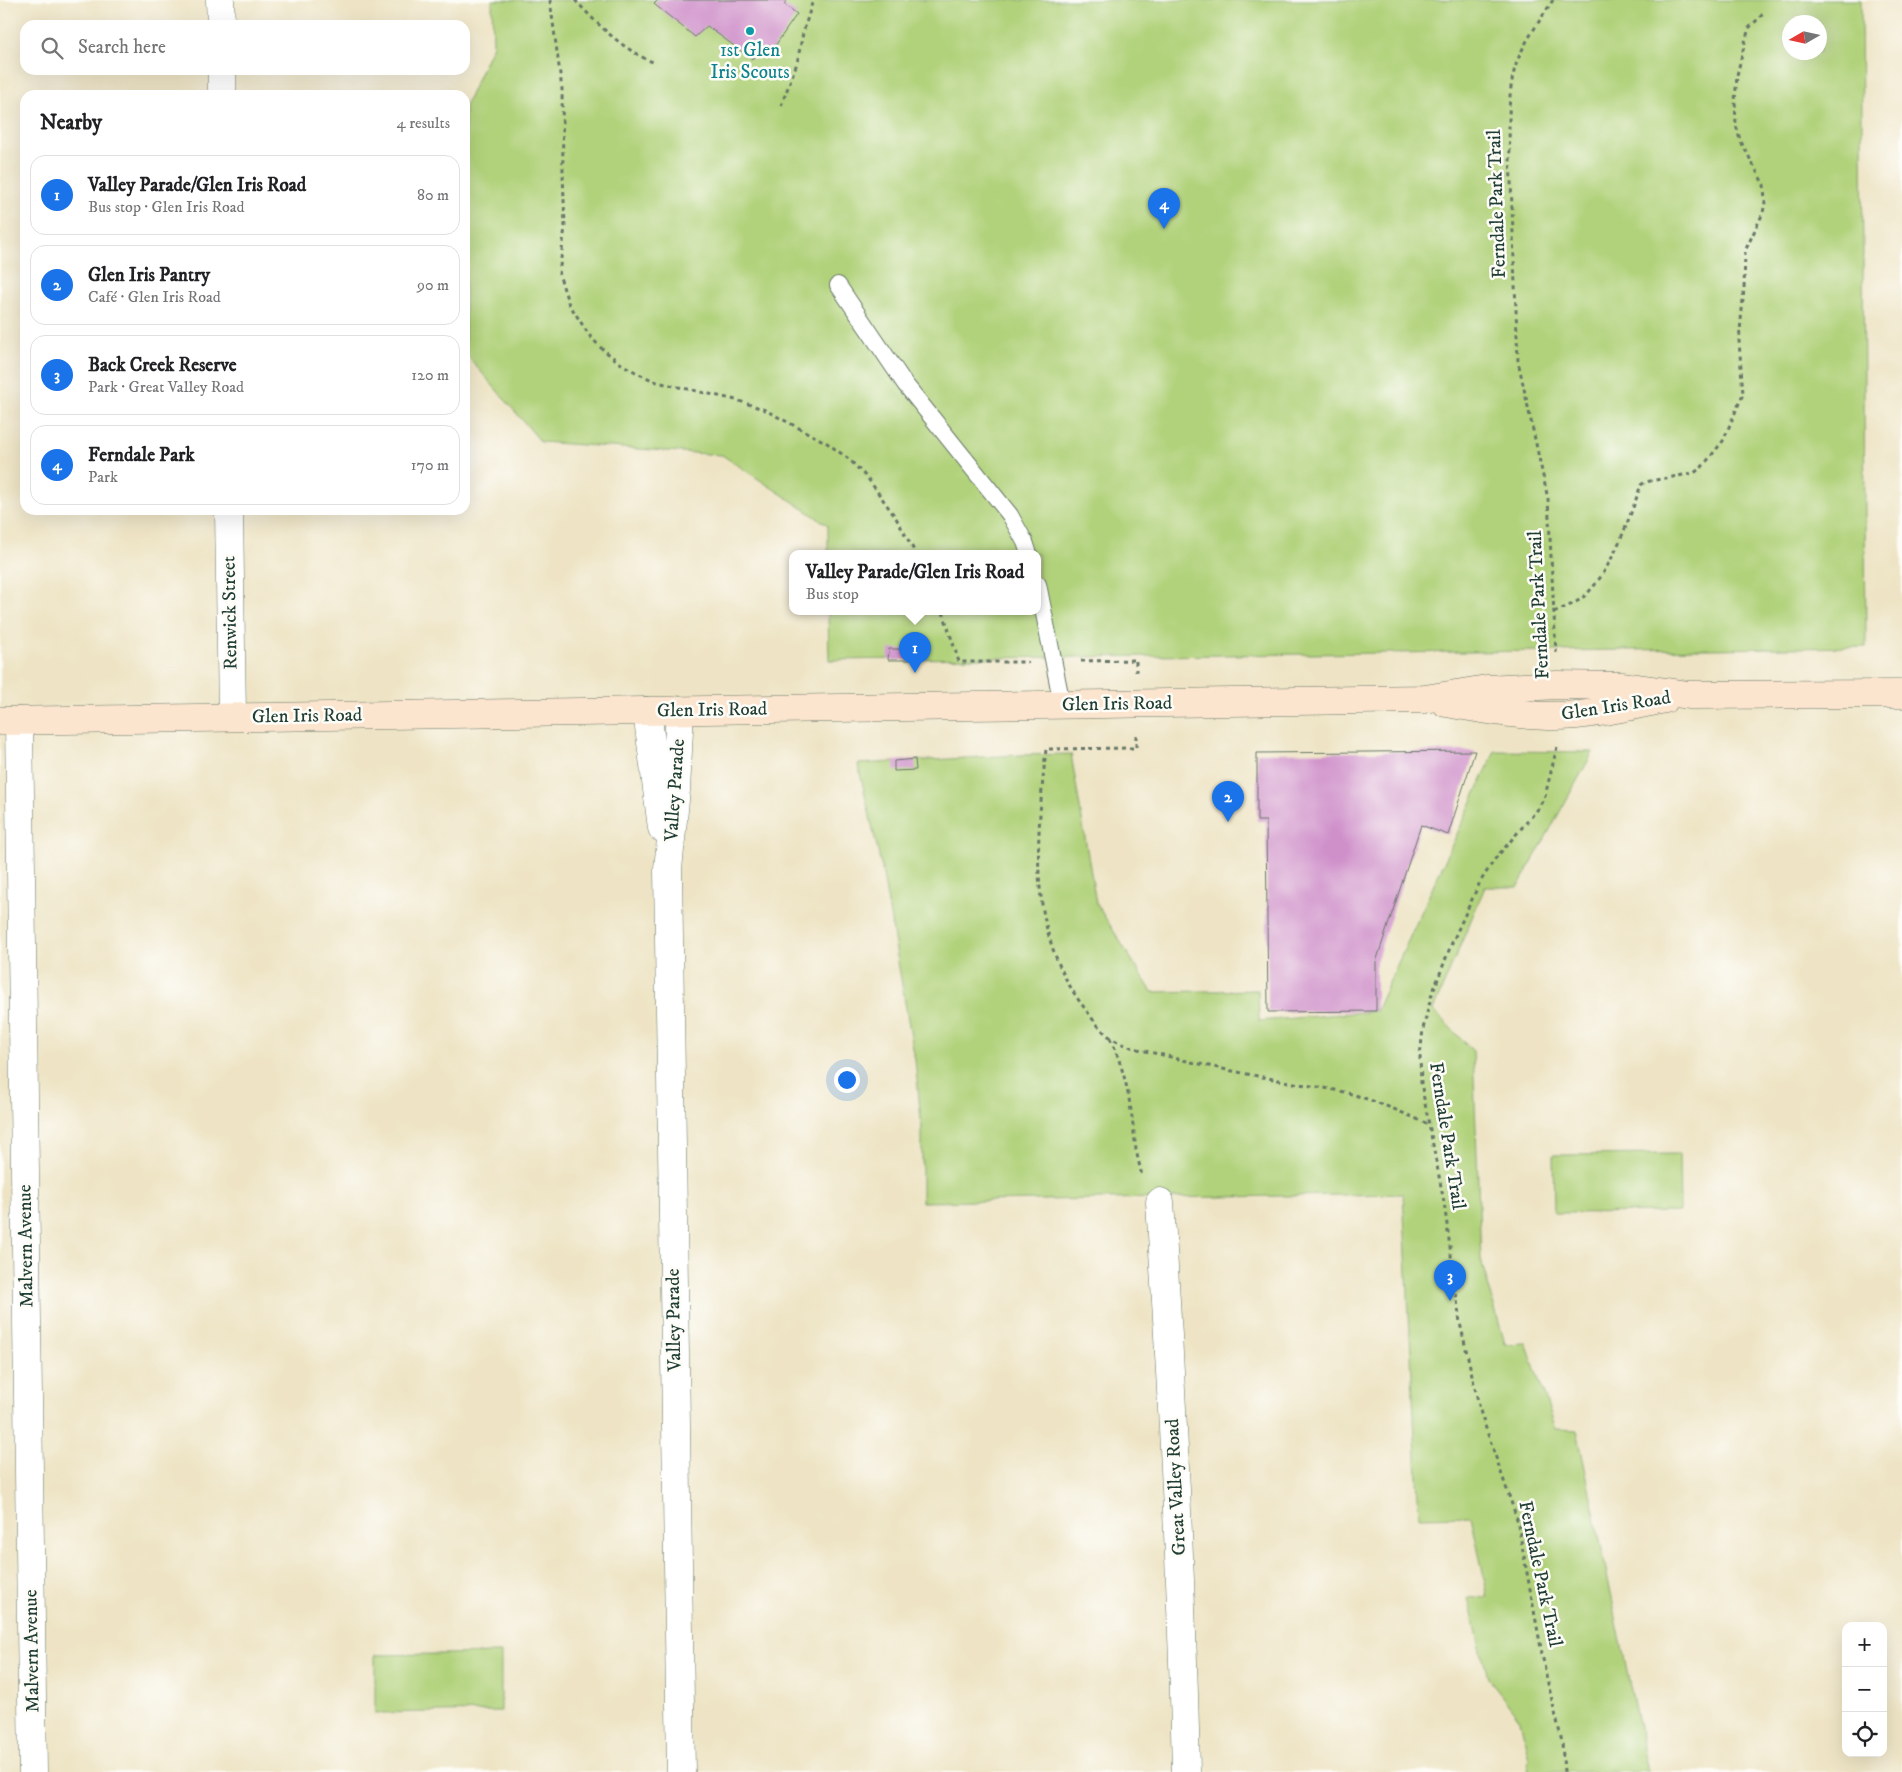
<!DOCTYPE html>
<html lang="en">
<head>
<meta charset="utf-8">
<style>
  :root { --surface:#fff; --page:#f6f6f6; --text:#202124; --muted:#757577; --line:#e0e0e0; --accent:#1a73e8 }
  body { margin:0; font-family:"IM FELL DW Pica",serif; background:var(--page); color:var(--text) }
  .controls { position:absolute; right:15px; bottom:15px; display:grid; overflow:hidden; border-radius:10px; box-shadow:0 5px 20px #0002 }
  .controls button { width:45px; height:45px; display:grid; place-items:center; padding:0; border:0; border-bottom:1px solid var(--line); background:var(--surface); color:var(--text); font:25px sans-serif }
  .compass { position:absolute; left:1782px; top:15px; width:45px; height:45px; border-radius:50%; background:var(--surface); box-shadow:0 5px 20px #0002; rotate:261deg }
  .you { position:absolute; left:846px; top:1079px; width:18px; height:18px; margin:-12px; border:4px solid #fff; border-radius:50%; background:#1a73e8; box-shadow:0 0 0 8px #1a73e833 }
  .badge { display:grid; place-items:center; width:32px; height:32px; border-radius:50%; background:var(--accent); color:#fff; font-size:16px; font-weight:700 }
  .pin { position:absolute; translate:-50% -41px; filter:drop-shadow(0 1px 2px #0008) }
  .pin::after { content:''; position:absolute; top:26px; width:18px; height:15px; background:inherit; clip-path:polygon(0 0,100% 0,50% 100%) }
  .popup { position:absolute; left:789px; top:550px; width:252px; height:65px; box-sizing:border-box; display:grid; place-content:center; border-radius:10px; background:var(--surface); filter:drop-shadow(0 1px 4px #0005); font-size:16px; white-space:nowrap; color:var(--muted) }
  .popup b { font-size:19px; color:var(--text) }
  .popup::after { content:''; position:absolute; left:50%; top:100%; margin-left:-10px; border:10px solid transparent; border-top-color:var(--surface) }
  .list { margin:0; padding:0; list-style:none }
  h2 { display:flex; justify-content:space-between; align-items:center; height:65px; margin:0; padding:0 20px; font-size:21px }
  h2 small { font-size:16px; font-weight:400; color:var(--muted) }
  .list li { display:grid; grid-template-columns:32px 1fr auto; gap:15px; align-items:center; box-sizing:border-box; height:80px; margin:0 10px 10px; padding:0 10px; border:1px solid var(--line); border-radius:15px }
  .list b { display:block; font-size:19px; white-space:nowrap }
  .list p { margin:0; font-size:16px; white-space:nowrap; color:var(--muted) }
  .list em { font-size:16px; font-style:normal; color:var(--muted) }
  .icon { flex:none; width:28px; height:28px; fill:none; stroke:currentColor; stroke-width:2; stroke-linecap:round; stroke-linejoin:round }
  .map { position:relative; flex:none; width:1902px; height:1772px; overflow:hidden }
  .search { position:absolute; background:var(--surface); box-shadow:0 5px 20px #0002; left:20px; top:20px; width:450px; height:55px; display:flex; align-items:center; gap:12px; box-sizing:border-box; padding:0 18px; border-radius:15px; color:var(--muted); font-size:19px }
  .panel { position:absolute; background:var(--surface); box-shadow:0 5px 20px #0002; left:20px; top:90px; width:450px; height:425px; border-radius:15px }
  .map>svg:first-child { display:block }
  .green { fill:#b1d27a; stroke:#688857; fill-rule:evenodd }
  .building { fill:#cf90ca }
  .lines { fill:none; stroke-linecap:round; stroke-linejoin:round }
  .lane-casing { stroke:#677767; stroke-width:18 }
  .street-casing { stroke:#677767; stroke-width:29 }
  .secondary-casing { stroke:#677767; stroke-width:29 }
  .path { stroke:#677767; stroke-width:3; stroke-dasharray:4 4; stroke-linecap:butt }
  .lane { stroke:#fff; stroke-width:16 }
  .street { stroke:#fff; stroke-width:28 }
  .secondary { stroke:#fce5cf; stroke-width:28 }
  .culture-dot { fill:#0f9aa8; stroke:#fdfcf7; stroke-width:2 }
  .labels { text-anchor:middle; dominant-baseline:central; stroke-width:5; stroke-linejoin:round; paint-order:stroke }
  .culture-label { font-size:19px; fill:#0d838f; stroke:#fdfcf7 }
  .street-label { font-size:19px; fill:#1f3d34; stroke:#fdfcf7 }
</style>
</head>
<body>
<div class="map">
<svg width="1902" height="1772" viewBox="0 0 1902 1772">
  <rect width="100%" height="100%" fill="#fdfcf7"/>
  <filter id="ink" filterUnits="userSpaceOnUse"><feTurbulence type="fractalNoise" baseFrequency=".02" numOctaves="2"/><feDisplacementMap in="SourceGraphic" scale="10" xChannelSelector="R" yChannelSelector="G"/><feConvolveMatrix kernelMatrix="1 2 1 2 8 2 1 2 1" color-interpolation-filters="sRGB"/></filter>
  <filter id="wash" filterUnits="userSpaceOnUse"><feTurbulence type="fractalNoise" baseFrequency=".0096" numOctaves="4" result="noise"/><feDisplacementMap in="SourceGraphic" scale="20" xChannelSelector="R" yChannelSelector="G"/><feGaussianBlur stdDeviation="1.12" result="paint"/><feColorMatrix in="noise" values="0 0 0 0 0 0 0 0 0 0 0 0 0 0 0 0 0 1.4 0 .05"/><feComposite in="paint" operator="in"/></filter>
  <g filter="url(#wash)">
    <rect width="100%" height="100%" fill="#eee4c5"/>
    <g class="green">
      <path d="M 492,0 L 1861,0 L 1866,647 L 829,660 L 828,612 L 1038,612 L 1038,554 L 828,554 L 828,525 L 722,455 L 541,442 L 465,353 L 465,106 L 493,45 ZM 1790,22 L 1820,22 L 1820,52 L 1790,52 Z"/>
      <path d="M 1495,751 L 1593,752 L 1518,887 L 1485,887 L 1433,1010 L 1473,1051 L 1481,1260 L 1505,1344 L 1526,1343 L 1556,1429 L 1577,1430 L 1648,1772 L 1527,1772 L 1529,1759 L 1520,1720 L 1488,1678 L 1468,1598 L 1488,1597 L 1471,1516 L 1419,1517 L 1403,1194 L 922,1202 L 922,1129 L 915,1060 L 882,869 L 858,764 L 1020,755 L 1071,754 L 1096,903 L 1152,992 L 1258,990 L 1259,1021 L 1376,1011 Z"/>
      <path d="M 1679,1154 L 1680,1212 L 1554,1213 L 1553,1155 Z"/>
      <path d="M 501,1653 L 501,1711 L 375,1713 L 375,1655 Z"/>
    </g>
    <g id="blocks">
      <g class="building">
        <path d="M 658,0 L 787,0 L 784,4 L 797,14 L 768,56 L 760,48 L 752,59 L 707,26 L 695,37 L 654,4 Z"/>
        <path d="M 889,649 L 910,649 L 910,660 L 888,660 Z"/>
        <path d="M 1475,751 L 1448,835 L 1421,825 L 1376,962 L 1376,1011 L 1268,1012 L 1266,821 L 1257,821 L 1257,753 Z"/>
        <path d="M 915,759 L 916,770 L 894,771 L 894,761 Z"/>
      </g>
    </g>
  </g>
  <g filter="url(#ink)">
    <use href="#blocks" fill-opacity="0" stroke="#677767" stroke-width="1"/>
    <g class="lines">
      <g class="lane-casing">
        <g id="lane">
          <path d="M 838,285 L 905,384 L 1010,515 L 1025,542 L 1029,554"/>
          <path d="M 1038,584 L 1062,704"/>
        </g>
      </g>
      <g class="street-casing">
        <g id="street">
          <path d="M 220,0 L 221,25"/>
          <path d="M 222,70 L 222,95"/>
          <path d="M 229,510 L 232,717"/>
          <path d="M 680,710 L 676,790 L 668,869 L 681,1772"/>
          <path d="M 647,711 L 662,828"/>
          <path d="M 19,721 L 33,1772"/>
          <path d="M 1160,1202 C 1172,1392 1182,1582 1186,1772"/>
        </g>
      </g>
      <g class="secondary-casing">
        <g id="secondary">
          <path d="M 1446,703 C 1482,709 1519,716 1556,716 C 1592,716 1630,706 1665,699"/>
          <path d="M 0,721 L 1425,699 L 1487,689 L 1557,685 L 1623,686 L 1689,695 L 1902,694"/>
        </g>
      </g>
      <g class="path">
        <path d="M 550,0 L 562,89 L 563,173 L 565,227 L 559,274 L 568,302 L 589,335 L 600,347 L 620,363 L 639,374 L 657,382 L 736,400 L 763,409 L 827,443 L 850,460 L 869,480 L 896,518 L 916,554"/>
        <path d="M 575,0 C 598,25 623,50 655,63"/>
        <path d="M 1553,0 C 1540,21 1522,44 1515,68 C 1509,88 1509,110 1509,131 L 1518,361 L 1548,499 L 1556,653"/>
        <path d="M 781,106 L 797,63 L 803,33 L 813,0"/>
        <path d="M 943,612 L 959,662 L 1028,662"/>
        <path d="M 1554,612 C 1564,608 1574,604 1582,598 C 1610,576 1629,519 1641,485 L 1645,482 L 1694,473 L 1702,467 L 1723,441 L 1743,394 L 1739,341 L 1744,289 L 1745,251 L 1763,213 L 1765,202 L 1764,185 L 1740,140 L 1736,125 L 1735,101 L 1737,75 L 1745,42 L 1749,28 L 1763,14"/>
        <path d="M 1081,661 L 1136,660 L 1136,672"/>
        <path d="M 1136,735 L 1136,748 L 1046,749 C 1037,838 1026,924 1080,1002 C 1089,1014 1098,1028 1110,1037 C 1121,1046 1149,1052 1163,1055 C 1205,1066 1247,1074 1289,1082 C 1309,1086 1329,1088 1348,1093 C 1376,1101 1404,1113 1430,1125"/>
        <path d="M 1557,747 L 1545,796 L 1538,809 L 1495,859 L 1480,882 L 1451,945 L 1431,997 L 1423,1029 L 1420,1057 L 1421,1083 L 1444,1202 L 1460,1323 L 1481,1414 L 1517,1519 L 1546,1675 L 1562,1742 L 1564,1772"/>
        <path d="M 1110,1038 C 1128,1077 1131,1108 1136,1150 C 1138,1159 1140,1168 1142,1176"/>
      </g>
      <use href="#lane" class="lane"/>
      <use href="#street" class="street"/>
      <use href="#secondary" class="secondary"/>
    </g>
  </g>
  <circle class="culture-dot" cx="750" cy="31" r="5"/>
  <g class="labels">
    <g class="culture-label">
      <text x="750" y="50">1st Glen<tspan x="750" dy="22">Iris Scouts</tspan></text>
    </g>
    <g class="street-label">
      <text transform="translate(1497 204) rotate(-92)">Ferndale Park Trail</text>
      <text transform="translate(1539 605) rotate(-93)">Ferndale Park Trail</text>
      <text transform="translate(230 613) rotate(-91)">Renwick Street</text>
      <text transform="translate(1117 704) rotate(-1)">Glen Iris Road</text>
      <text transform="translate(1616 706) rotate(-9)">Glen Iris Road</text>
      <text transform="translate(712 710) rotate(-1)">Glen Iris Road</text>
      <text transform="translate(307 716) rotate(-1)">Glen Iris Road</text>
      <text transform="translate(675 790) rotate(-86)">Valley Parade</text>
      <text transform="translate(1447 1136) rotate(81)">Ferndale Park Trail</text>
      <text transform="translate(26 1246) rotate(-91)">Malvern Avenue</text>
      <text transform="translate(674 1320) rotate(-91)">Valley Parade</text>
      <text transform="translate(1176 1487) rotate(-93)">Great Valley Road</text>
      <text transform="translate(1540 1574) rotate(78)">Ferndale Park Trail</text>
      <text transform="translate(32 1651) rotate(-91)">Malvern Avenue</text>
    </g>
  </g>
</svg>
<div class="controls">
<button>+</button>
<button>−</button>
<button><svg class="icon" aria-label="locate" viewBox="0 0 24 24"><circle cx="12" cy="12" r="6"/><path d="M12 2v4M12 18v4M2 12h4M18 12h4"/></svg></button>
</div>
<svg class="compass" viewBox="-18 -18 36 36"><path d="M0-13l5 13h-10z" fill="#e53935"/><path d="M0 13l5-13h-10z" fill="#757577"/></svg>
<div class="you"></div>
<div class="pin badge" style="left:915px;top:673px">1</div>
<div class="popup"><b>Valley Parade/Glen Iris Road</b>Bus stop</div>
<div class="pin badge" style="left:1228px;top:822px">2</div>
<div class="pin badge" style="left:1450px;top:1301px">3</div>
<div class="pin badge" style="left:1164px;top:229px">4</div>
<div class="search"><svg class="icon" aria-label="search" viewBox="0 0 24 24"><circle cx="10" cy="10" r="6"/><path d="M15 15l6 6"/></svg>Search here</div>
<section class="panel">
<h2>Nearby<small>4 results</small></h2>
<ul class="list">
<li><span class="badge">1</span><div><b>Valley Parade/Glen Iris Road</b><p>Bus stop · Glen Iris Road</p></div><em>80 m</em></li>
<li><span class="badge">2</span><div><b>Glen Iris Pantry</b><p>Café · Glen Iris Road</p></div><em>90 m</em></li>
<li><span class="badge">3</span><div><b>Back Creek Reserve</b><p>Park · Great Valley Road</p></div><em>120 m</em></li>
<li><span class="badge">4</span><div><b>Ferndale Park</b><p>Park</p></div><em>170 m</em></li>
</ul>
</section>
</div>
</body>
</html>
